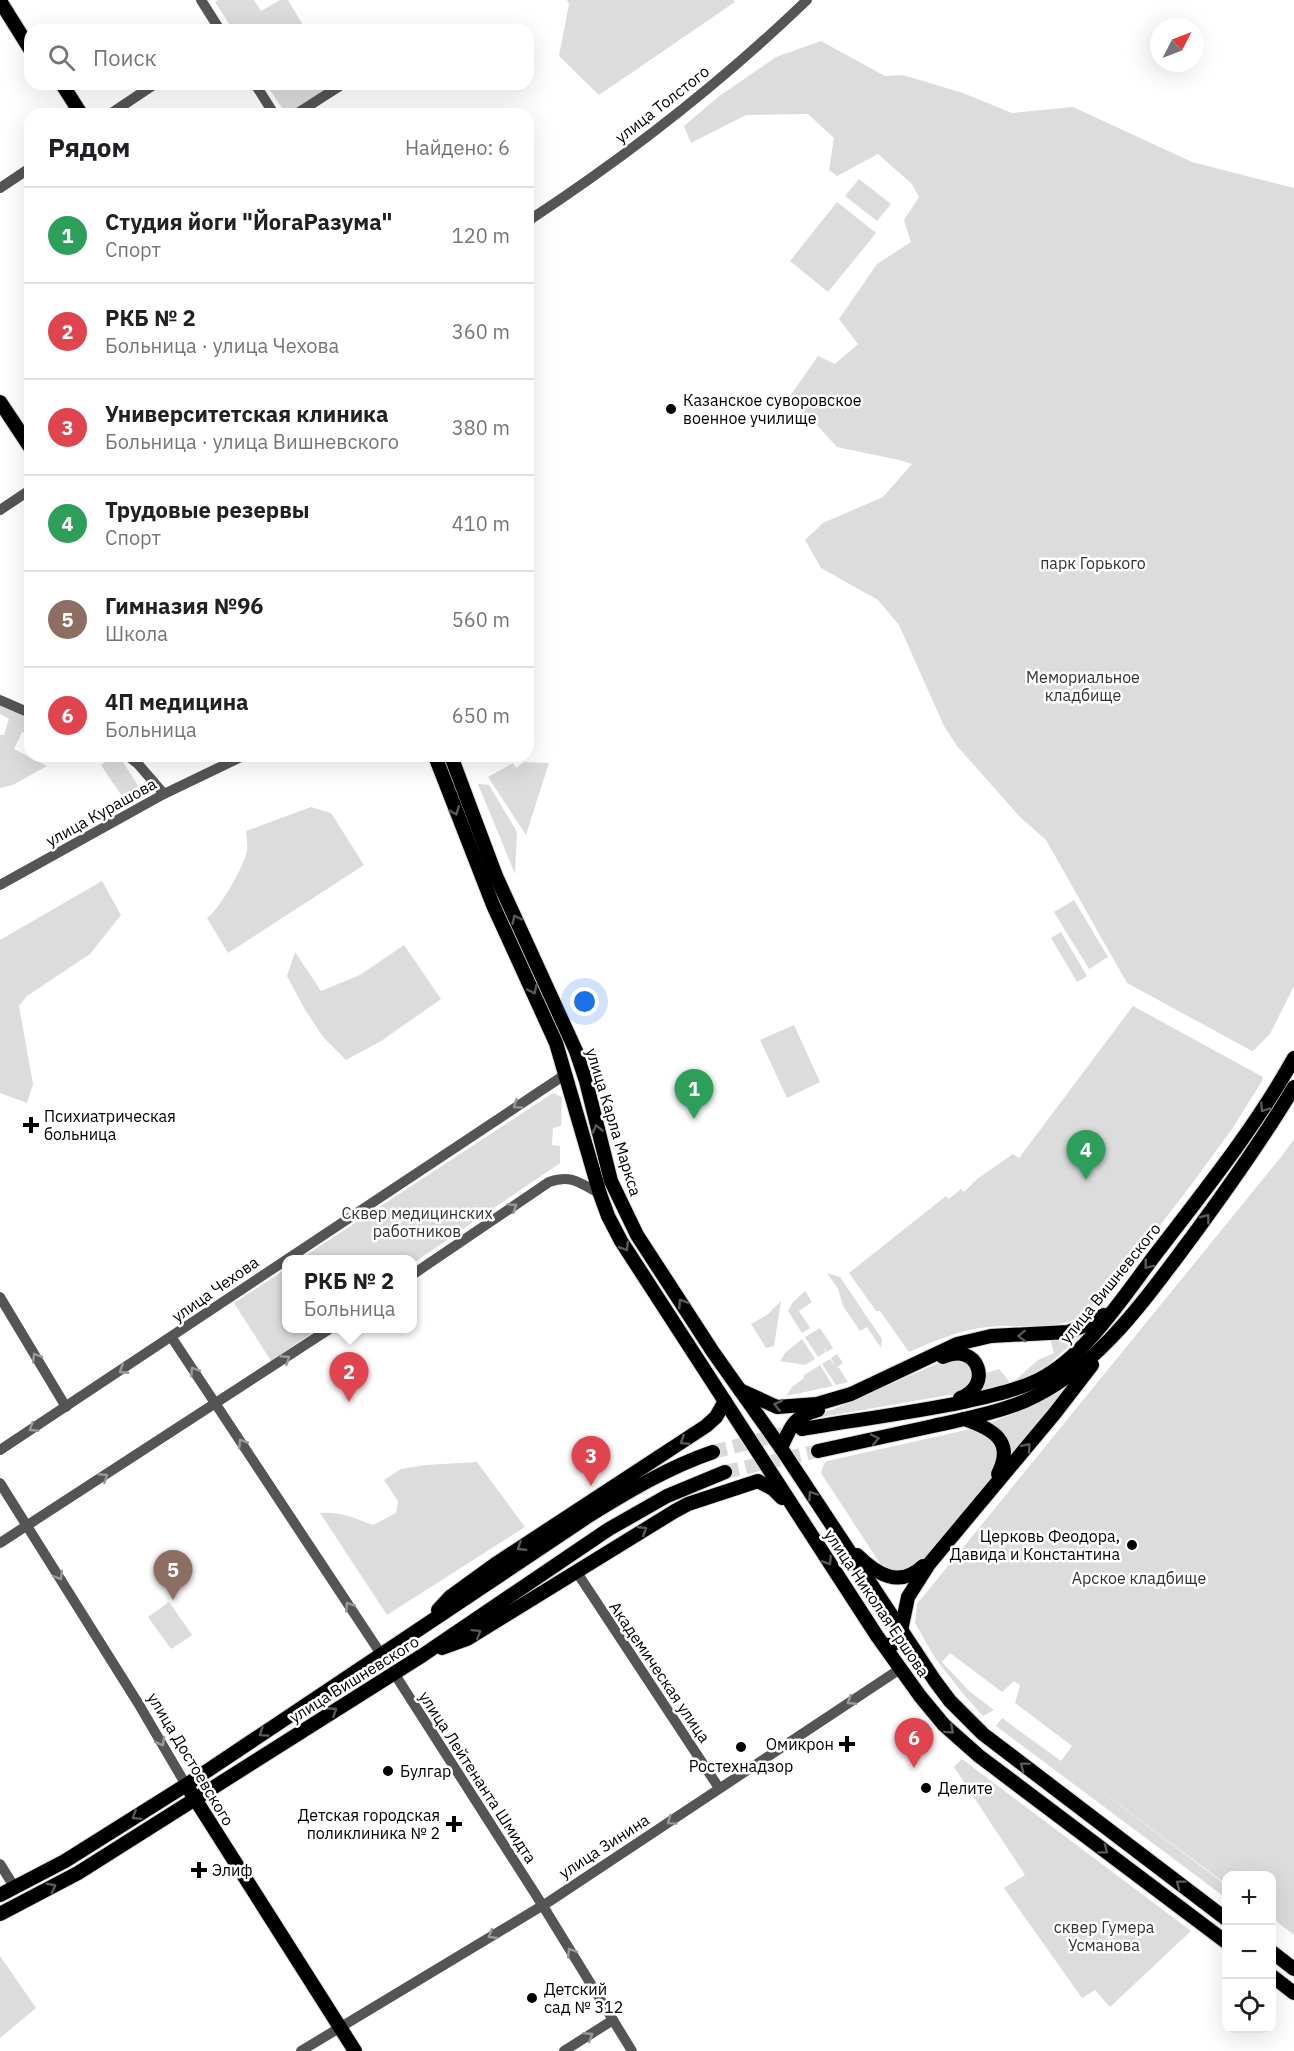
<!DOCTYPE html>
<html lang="ru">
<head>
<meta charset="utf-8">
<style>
  :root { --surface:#fff; --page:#f2f2f2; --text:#202124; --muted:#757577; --line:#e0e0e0; --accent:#000 }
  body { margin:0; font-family:"IBM Plex Sans",sans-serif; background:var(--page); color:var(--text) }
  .controls { position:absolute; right:18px; bottom:18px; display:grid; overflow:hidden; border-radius:12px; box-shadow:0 6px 24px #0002 }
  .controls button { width:54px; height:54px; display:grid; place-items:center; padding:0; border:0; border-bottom:2px solid var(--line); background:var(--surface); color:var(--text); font:30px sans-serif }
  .compass { position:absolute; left:1150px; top:18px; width:54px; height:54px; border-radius:50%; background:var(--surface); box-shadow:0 6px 24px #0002; rotate:48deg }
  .you { position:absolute; left:585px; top:1002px; width:21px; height:21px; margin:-15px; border:4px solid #fff; border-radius:50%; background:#1a73e8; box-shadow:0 0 0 9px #1a73e833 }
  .badge { display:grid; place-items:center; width:39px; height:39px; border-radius:50%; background:var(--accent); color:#fff; font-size:20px; font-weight:700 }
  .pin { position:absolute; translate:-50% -50px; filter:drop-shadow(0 2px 3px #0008) }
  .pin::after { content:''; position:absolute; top:32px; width:21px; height:18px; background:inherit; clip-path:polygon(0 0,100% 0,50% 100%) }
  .popup { position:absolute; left:282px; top:1255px; width:135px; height:78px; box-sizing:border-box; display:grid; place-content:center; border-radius:12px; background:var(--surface); filter:drop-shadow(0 2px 4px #0005); font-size:20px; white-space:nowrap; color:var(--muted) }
  .popup b { font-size:22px; color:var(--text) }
  .popup::after { content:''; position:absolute; left:50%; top:100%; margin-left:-12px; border:12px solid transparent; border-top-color:var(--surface) }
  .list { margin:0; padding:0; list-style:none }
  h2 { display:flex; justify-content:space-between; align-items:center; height:78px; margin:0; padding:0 24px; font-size:26px }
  h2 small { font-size:20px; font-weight:400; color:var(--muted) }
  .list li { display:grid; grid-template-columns:39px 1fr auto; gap:18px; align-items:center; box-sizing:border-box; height:96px; padding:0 24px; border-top:2px solid var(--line) }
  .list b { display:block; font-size:22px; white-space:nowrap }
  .list p { margin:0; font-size:20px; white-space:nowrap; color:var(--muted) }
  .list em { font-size:20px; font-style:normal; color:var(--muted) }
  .icon { flex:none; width:33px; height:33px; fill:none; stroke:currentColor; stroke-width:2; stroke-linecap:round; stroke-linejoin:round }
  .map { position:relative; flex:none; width:1294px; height:2051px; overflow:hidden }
  .search { position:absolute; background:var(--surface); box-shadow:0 6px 24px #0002; left:24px; top:24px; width:510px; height:66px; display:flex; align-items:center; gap:15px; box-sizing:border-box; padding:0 21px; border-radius:18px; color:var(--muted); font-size:22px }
  .panel { position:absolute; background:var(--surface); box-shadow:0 6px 24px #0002; left:24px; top:108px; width:510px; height:654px; border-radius:18px }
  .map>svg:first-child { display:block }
  .green { fill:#dcdcdc }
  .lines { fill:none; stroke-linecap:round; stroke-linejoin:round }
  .major-tunnel { stroke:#d9d9d9; stroke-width:14; stroke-dasharray:14 7; stroke-linecap:butt }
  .major-casing { stroke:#dbdbdb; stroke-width:16 }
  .minor { stroke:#555; stroke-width:10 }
  .major { stroke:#000; stroke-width:14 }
  .oneway { stroke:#595959 }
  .oneway2 { stroke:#999 }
  .poi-dot { fill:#000; stroke:#fff; stroke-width:2 }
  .labels { text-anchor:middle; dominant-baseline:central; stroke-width:5; stroke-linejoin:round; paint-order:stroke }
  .street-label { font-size:16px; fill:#000; stroke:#fff }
  .poi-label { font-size:16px; fill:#000; stroke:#fff; text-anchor:start }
  .park-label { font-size:16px; fill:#333; stroke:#fff }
</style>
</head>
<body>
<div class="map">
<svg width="1294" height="2051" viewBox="0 0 1294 2051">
  <rect width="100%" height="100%" fill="#fff"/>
  <g class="green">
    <path d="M 218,0 L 254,0 L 261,11 L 280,0 L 288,0 L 306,30 L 233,30 L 215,2 Z"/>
    <path d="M 567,0 L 733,0 L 735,2 L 599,95 L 559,56 L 569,4 Z"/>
    <path d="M 821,41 L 885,76 L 903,75 L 963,93 L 1012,113 L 1073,107 L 1192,162 L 1294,188 L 1294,986 L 1270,1034 L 1254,1050 L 1252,1051 L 1127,983 L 1046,840 L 1020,817 L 957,746 L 944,726 L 899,625 L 878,600 L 821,568 L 805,540 L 823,523 L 883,497 L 912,464 L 899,460 L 837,447 L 790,396 L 818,356 L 835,364 L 858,344 L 839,319 L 877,264 L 911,242 L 904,220 L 919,197 L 912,184 L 878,154 L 837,176 L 829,170 L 834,138 L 808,114 L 746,115 L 691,143 L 684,126 L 718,97 L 776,57 Z"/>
    <path d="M 266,84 L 334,84 L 286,114 Z"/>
    <path d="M 859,179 L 891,204 L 877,221 L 845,196 Z"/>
    <path d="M 837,202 L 876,233 L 828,292 L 790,261 Z"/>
    <path d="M 0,701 L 30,715 L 30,735 L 22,732 L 14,749 L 47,766 L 13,785 L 0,788 L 0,735 L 4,735 L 9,719 L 0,714 Z"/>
    <path d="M 114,756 L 119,756 L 139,787 L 123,798 L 101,765 Z"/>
    <path d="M 524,762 L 549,763 L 526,835 L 488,777 L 513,763 L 516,768 Z"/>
    <path d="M 478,784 L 489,785 L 517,832 L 515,874 Z"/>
    <path d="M 311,807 L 331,813 L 364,865 L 228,953 L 207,918 C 218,912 246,863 247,850 C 248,844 246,837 246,831 Z"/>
    <path d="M 102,881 L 121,915 L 90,954 L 27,996 L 19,1006 L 33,1084 L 27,1103 L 0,1093 L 0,940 Z"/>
    <path d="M 1074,900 L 1108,957 L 1089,969 L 1054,912 Z"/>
    <path d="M 1061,932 L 1087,976 L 1077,982 L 1051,938 Z"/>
    <path d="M 404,945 L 441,999 L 381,1041 L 346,1060 L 323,1037 L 304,1008 L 287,976 L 295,952 L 321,991 L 360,975 Z"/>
    <path d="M 1133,1006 L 1263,1077 L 1262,1081 L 1232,1129 L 1194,1181 L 1103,1300 C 1068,1338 1025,1321 980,1328 C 955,1332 932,1342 909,1352 L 880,1311 L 876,1311 L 849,1273 L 946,1196 L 949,1199 L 961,1189 L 964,1192 L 977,1179 L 1013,1154 L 1019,1158 Z"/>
    <path d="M 794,1025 L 820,1082 L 787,1098 L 760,1040 Z"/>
    <path d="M 553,1093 L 562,1097 L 561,1126 L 553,1128 L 552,1145 L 560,1146 L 560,1163 L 412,1264 L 412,1260 L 300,1259 Z"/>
    <path d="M 1294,1139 L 1294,1935 L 1272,1918 L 1272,1876 L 1226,1876 L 1226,1884 L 1061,1761 L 1226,1885 L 1226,1898 L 996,1726 L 1002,1718 L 1061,1761 L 1072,1746 L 1015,1703 L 1020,1685 L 1014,1681 L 1002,1692 L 950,1653 L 942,1662 L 969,1691 L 994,1710 L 983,1716 L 964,1695 L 935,1658 L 915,1623 L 917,1604 L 1281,1157 Z"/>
    <path d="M 286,1269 L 286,1328 L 318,1329 L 271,1361 L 234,1303 Z"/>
    <path d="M 827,1273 L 840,1277 L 882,1339 L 881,1348 L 867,1327 L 860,1331 L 843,1306 L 838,1289 Z"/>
    <path d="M 805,1291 L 812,1302 L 799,1311 L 810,1328 L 802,1333 L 788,1311 L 793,1302 Z"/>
    <path d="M 781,1301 L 774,1346 L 766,1348 L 751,1324 L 767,1315 Z"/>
    <path d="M 820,1328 L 833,1348 L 827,1352 L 822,1345 L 826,1352 L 818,1357 L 805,1337 Z"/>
    <path d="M 1087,1330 L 1048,1365 L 1013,1385 L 1012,1383 L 1038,1360 L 1054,1353 L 1050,1339 Z"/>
    <path d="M 802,1339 L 815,1359 L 805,1365 L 780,1361 L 785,1353 Z"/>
    <path d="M 973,1353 L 982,1364 L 986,1373 L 999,1369 L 1012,1385 L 980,1395 Z"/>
    <path d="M 837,1354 L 843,1363 L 836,1368 L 839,1368 L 848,1382 L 836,1385 L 822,1364 L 830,1359 L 835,1366 L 831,1358 Z"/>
    <path d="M 950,1358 L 964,1358 L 975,1373 L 966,1392 L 799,1421 L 834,1409 Z"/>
    <path d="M 820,1365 L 833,1386 L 786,1396 L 792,1387 L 804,1378 L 803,1376 Z"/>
    <path d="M 1070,1381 L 1073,1384 L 1005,1466 L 988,1424 L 1037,1403 Z"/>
    <path d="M 975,1428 L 997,1441 L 997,1471 L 918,1565 L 904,1574 L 883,1568 L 821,1473 L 824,1464 L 827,1461 Z"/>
    <path d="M 477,1462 L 525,1527 L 387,1615 L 320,1513 C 339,1511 355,1518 373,1525 L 396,1513 L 398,1501 L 384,1480 L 401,1469 L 425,1465 Z"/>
    <path d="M 169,1602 L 192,1635 L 171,1649 L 148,1617 Z"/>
    <path d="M 962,1759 L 1191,1931 L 1110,2007 L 1095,1990 L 1082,1998 L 1004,1888 L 1025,1875 L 954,1767 Z"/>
    <path d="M 0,1956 L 36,2008 L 0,2038 Z"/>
  </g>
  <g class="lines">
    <g class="major-tunnel">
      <path d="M 713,1452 L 783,1434"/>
      <path d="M 725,1472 L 818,1451"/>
    </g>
    <g class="major-casing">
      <g id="major">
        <path d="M 0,1 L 30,49"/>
        <path d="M 62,84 L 81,114"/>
        <path d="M 0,402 L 30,447"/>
        <path d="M 435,756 L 493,905 L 556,1043 L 600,1194 L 608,1216 L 621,1241 L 877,1636 L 920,1696 L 944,1725 L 979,1756 L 1226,1942"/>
        <path d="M 451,756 L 496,876 L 576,1051 L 586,1081 L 611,1181 L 637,1235 L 713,1352 L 781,1448 L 935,1681 L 950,1701 L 983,1734 L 1226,1919"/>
        <path d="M 943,1357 C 978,1341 994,1386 960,1398"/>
        <path d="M 740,1390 L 777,1407 L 817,1404 L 851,1394 L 957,1344 L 991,1336 L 1068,1332 L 1091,1323 L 1104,1315"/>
        <path d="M 964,1419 C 993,1429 1015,1441 998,1474"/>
        <path d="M 802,1429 C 856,1420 910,1413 964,1402 C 989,1396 1015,1391 1038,1380 C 1085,1357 1124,1296 1155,1255 C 1204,1191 1255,1128 1294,1058"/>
        <path d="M 781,1448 C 791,1426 793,1417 818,1410"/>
        <path d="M 818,1451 C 856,1443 895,1434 933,1426 C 964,1419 996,1413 1025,1401 C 1097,1370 1146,1298 1192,1237 C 1228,1188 1263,1139 1294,1087"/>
        <path d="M 857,1555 C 877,1575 900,1588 923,1566"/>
        <path d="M 438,1610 L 450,1597 L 497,1563 L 706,1426 L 716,1417 L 725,1401"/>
        <path d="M 884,1645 L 892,1645 L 899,1640 L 908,1597 L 929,1564 L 1055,1413 L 1092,1365"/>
        <path d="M 442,1648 L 467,1639 L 675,1511 L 688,1504 L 758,1481 L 773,1489 L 782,1498"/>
        <path d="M 190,1791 L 355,2051"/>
        <path d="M 0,1895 L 65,1861 L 186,1785 L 590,1515 C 629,1491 669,1467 713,1452"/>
        <path d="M 0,1914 L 78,1873 L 423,1655 L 609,1529 L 667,1496 L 725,1472"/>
        <path d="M 1272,1952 L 1294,1969"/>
        <path d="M 1272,1976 L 1294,1993"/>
      </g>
    </g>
    <g class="minor">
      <path d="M 201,0 L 220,30"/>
      <path d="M 255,84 L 274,114"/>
      <path d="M 110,114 L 155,84"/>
      <path d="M 296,114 L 343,84"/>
      <path d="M 0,188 L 30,168"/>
      <path d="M 528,221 C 627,156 722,82 807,0"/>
      <path d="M 0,510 L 30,490"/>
      <path d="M 0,700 L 30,713"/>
      <path d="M 128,756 L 138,764 L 164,794"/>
      <path d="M 0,885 L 164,794 L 243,756"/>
      <path d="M 412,1275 L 549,1182 C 572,1174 580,1183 600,1194"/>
      <path d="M 0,1297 L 66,1407"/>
      <path d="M 172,1338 L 381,1654"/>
      <path d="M 0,1450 L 566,1074"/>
      <path d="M 0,1483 L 138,1703 L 186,1785"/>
      <path d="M 0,1543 L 331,1328"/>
      <path d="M 576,1571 L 719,1788"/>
      <path d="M 394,1673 L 543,1906 L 632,2051"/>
      <path d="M 0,1864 L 15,1888"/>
      <path d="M 301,2051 L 550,1901 L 900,1669"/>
      <path d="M 564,2051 L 613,2020"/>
    </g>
    <use href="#major" class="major"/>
  </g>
  <defs><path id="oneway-chevron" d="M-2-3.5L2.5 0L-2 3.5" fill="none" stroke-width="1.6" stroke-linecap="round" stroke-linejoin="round" transform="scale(1.5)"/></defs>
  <g class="oneway">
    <use href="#oneway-chevron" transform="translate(455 811) rotate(68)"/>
    <use href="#oneway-chevron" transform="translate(516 919) rotate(-115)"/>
    <use href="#oneway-chevron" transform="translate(533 990) rotate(65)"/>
    <use href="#oneway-chevron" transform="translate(1264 1108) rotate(124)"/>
    <use href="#oneway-chevron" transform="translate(597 1129) rotate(-103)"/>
    <use href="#oneway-chevron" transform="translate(1206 1218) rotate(-53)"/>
    <use href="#oneway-chevron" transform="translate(625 1247) rotate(58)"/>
    <use href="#oneway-chevron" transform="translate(1148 1265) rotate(128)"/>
    <use href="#oneway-chevron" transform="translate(682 1303) rotate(-123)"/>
    <use href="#oneway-chevron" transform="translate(1022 1336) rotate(178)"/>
    <use href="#oneway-chevron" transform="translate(778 1405) rotate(-167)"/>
    <use href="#oneway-chevron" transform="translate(875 1439) rotate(-12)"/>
    <use href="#oneway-chevron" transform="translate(684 1441) rotate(148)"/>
    <use href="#oneway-chevron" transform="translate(1027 1447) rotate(-50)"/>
    <use href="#oneway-chevron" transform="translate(812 1495) rotate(-124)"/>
    <use href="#oneway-chevron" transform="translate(643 1530) rotate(-31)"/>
    <use href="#oneway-chevron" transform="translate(521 1547) rotate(147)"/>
    <use href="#oneway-chevron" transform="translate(828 1561) rotate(57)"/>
    <use href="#oneway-chevron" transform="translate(477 1633) rotate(-32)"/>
    <use href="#oneway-chevron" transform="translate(333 1711) rotate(-33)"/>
    <use href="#oneway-chevron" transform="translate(950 1730) rotate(42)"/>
    <use href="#oneway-chevron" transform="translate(263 1733) rotate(146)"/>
    <use href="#oneway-chevron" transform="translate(1024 1766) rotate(-143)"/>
    <use href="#oneway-chevron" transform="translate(136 1816) rotate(148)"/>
    <use href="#oneway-chevron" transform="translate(1104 1850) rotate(37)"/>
    <use href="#oneway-chevron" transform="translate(1180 1884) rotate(-143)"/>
    <use href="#oneway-chevron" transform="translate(52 1887) rotate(-28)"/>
  </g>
  <g class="oneway2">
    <use href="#oneway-chevron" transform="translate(517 1105) rotate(146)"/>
    <use href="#oneway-chevron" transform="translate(513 1207) rotate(-34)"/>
    <use href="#oneway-chevron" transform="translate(36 1357) rotate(-121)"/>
    <use href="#oneway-chevron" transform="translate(286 1359) rotate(-33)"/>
    <use href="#oneway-chevron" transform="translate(123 1370) rotate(147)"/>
    <use href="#oneway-chevron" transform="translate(194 1371) rotate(-124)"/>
    <use href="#oneway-chevron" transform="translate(33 1428) rotate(147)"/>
    <use href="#oneway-chevron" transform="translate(242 1443) rotate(-123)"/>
    <use href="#oneway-chevron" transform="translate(104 1477) rotate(-33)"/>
    <use href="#oneway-chevron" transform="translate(59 1576) rotate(58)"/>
    <use href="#oneway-chevron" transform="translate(349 1606) rotate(-123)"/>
    <use href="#oneway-chevron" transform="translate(851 1701) rotate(147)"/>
    <use href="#oneway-chevron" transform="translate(161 1742) rotate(61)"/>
    <use href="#oneway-chevron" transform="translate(671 1821) rotate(145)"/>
    <use href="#oneway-chevron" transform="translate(492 1935) rotate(150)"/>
    <use href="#oneway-chevron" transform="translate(571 1952) rotate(-122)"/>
    <use href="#oneway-chevron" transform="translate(589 2036) rotate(-32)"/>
  </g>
  <g class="poi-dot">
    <circle cx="671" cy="409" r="6"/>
    <path d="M28 1116h6v6h6v6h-6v6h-6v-6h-6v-6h6z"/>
    <circle cx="1132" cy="1545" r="6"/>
    <path d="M844 1735h6v6h6v6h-6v6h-6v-6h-6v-6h6z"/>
    <circle cx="741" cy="1747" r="6"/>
    <circle cx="388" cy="1771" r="6"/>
    <circle cx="926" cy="1788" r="6"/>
    <path d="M451 1815h6v6h6v6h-6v6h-6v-6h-6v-6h6z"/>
    <path d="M196 1861h6v6h6v6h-6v6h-6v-6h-6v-6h6z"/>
    <circle cx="532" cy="1998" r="6"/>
  </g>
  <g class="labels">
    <g class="street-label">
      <text transform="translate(662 104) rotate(-38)">улица Толстого</text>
      <text transform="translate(101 812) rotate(-29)">улица Курашова</text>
      <text transform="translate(614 1122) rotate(73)">улица Карла Маркса</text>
      <text transform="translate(1110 1283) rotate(-51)">улица Вишневского</text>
      <text transform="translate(215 1289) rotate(-35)">улица Чехова</text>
      <text transform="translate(877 1603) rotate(56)">улица Николая Ершова</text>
      <text transform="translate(660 1672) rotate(56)">Академическая улица</text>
      <text transform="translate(354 1679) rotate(-32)">улица Вишневского</text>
      <text transform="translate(191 1759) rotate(59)">улица Достоевского</text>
      <text transform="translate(478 1777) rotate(57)">улица Лейтенанта Шмидта</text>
      <text transform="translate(604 1846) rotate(-33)">улица Зинина</text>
    </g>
    <g class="poi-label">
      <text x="683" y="400">Казанское суворовское<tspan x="683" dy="18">военное училище</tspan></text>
      <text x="44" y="1116">Психиатрическая<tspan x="44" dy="18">больница</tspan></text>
      <text x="1120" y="1536" text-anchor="end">Церковь Феодора,<tspan x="1120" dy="18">Давида и Константина</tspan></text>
      <text x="834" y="1744" text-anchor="end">Омикрон</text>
      <text x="741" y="1766" text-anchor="middle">Ростехнадзор</text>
      <text x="400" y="1771">Булгар</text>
      <text x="938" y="1788">Делите</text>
      <text x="440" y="1815" text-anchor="end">Детская городская<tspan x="440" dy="18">поликлиника № 2</tspan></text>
      <text x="212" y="1870">Элиф</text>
      <text x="544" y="1989">Детский<tspan x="544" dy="18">сад № 312</tspan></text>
    </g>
    <g class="park-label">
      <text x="1093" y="563">парк Горького</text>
      <text x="1083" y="677">Мемориальное<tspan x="1083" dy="18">кладбище</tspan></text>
      <text x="417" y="1213">Сквер медицинских<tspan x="417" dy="18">работников</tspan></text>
      <text x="1139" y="1578">Арское кладбище</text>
      <text x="1104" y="1927">сквер Гумера<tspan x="1104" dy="18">Усманова</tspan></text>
    </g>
  </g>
</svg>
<div class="controls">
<button>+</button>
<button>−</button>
<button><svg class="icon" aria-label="locate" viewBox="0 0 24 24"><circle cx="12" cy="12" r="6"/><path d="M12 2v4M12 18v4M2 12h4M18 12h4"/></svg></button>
</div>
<svg class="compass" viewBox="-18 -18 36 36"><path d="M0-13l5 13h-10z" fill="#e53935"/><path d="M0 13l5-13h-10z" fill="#757577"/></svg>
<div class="you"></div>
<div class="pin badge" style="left:694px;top:1119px;background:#2e9e5b">1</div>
<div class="pin badge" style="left:349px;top:1402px;background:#e0444e">2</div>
<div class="popup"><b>РКБ № 2</b>Больница</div>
<div class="pin badge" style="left:591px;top:1486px;background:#e0444e">3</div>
<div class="pin badge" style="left:1086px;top:1180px;background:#2e9e5b">4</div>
<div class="pin badge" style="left:173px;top:1600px;background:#8d6e63">5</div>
<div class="pin badge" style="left:914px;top:1768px;background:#e0444e">6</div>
<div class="search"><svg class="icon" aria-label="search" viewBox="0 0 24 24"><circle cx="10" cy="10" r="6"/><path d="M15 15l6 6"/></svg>Поиск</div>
<section class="panel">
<h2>Рядом<small>Найдено: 6</small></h2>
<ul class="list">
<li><span class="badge" style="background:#2e9e5b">1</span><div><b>Студия йоги &quot;ЙогаРазума&quot;</b><p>Спорт</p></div><em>120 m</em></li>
<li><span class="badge" style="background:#e0444e">2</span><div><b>РКБ № 2</b><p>Больница · улица Чехова</p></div><em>360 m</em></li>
<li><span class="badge" style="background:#e0444e">3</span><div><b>Университетская клиника</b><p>Больница · улица Вишневского</p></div><em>380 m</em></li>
<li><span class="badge" style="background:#2e9e5b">4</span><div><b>Трудовые резервы</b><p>Спорт</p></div><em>410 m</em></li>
<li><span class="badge" style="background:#8d6e63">5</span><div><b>Гимназия №96</b><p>Школа</p></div><em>560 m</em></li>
<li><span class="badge" style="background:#e0444e">6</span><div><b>4П медицина</b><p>Больница</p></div><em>650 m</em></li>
</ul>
</section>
</div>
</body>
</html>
